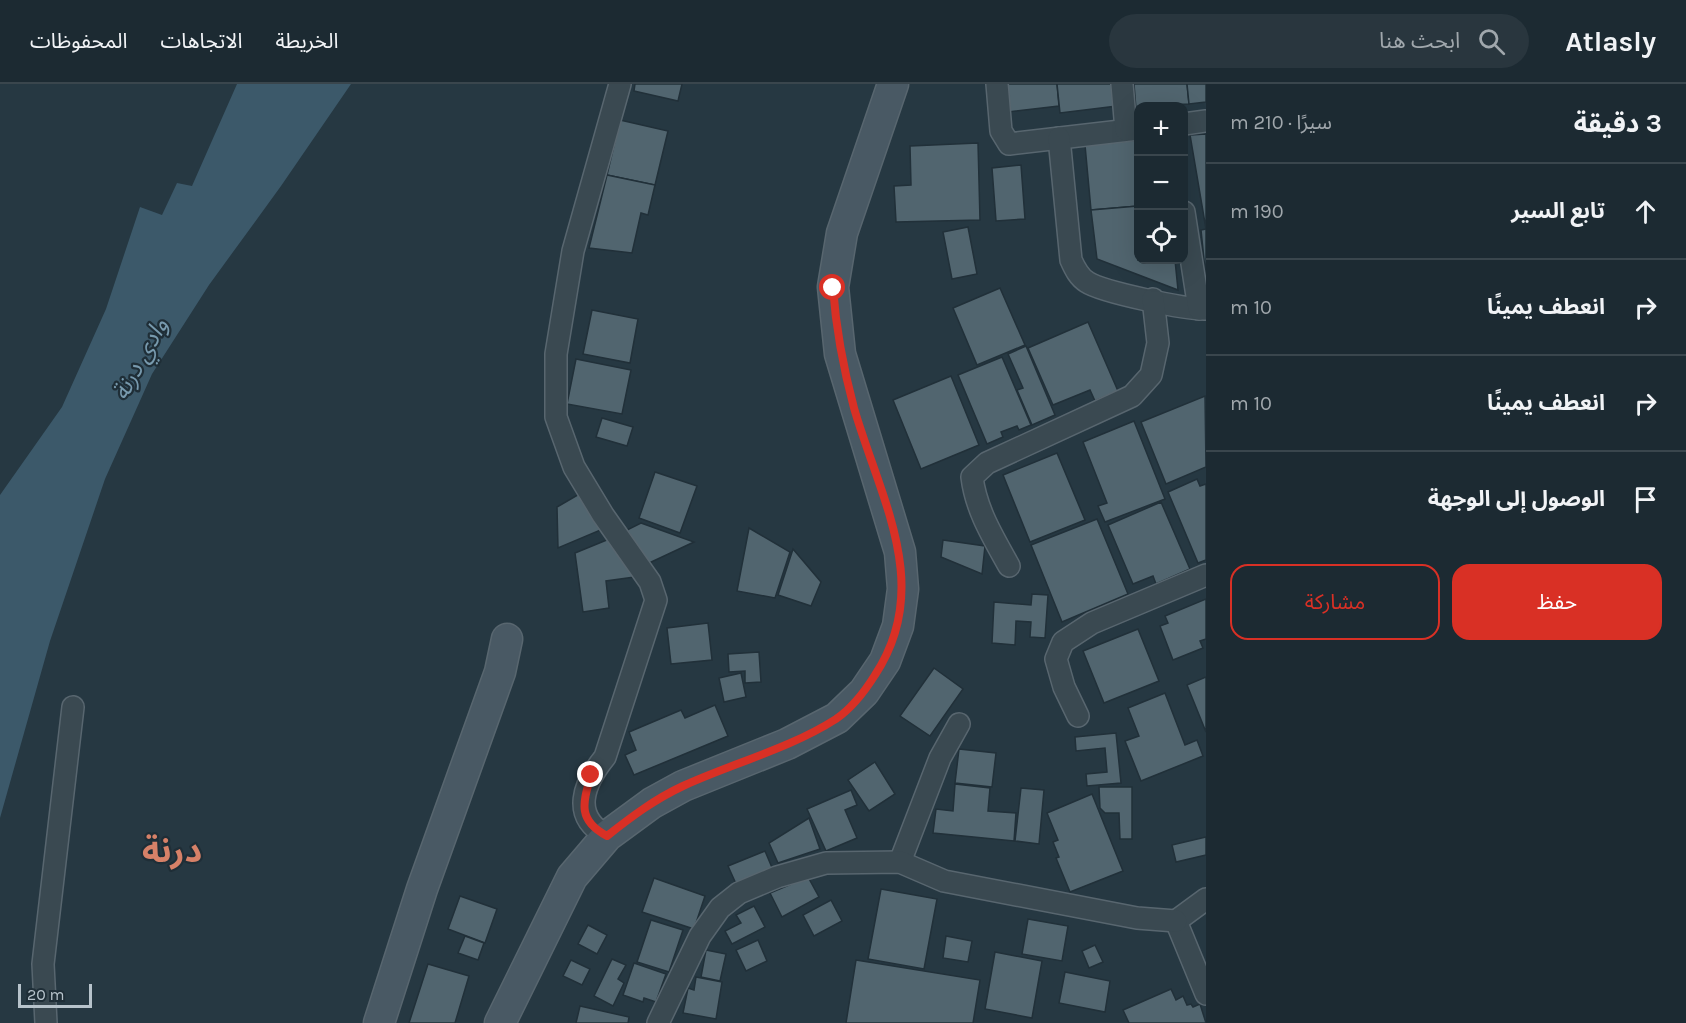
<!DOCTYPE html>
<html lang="ar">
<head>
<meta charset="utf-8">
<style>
  :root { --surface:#1c2a32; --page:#29363e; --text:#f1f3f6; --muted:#a0a7ac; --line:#3a464d; --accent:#d93025 }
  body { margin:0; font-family:Karla,"Noto Sans Arabic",sans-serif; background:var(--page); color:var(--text); direction:rtl }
  .controls { position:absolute; right:18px; top:18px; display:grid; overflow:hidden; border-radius:12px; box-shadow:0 6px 24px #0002 }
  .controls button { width:54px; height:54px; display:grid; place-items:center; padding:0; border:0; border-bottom:2px solid var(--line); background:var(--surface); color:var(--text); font:30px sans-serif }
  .scale { position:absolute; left:18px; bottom:15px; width:74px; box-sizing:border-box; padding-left:6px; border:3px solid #b7c3cb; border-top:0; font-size:16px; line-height:21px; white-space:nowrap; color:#b7c3cb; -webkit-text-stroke:4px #1f2e37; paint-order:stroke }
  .stop { position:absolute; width:18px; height:18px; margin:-14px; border:4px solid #d93025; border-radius:50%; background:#fff }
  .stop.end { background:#d93025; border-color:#fff; box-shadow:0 2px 6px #0008 }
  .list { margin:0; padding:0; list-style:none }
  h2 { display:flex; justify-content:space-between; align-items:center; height:78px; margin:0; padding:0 24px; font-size:26px }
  h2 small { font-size:20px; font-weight:400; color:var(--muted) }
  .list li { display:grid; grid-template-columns:39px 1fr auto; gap:18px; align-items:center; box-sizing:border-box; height:96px; padding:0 24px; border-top:2px solid var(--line) }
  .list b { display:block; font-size:22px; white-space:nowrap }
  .list em { font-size:20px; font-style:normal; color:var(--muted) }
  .actions { display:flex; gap:12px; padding:18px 24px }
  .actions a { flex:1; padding:14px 0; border:2px solid var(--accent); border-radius:18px; text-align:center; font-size:21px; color:var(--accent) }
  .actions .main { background:var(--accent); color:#fff }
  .icon { flex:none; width:33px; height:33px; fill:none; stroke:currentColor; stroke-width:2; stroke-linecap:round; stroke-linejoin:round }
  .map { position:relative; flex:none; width:1206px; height:939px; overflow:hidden; direction:ltr }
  header { display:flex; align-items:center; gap:36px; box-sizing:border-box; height:84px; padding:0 30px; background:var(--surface); border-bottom:2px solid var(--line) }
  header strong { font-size:28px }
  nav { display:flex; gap:33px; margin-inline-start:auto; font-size:21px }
  .search { width:420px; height:54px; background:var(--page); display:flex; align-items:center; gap:15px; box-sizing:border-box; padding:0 21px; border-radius:33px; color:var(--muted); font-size:22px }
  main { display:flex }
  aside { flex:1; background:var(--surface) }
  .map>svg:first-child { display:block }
  .water { fill:#3c596a }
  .building { fill:#51656f; stroke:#213039; stroke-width:1.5 }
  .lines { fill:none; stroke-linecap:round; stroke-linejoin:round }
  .street-casing { stroke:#58666f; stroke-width:24 }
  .secondary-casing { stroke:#58666f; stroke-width:33 }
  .street { stroke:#3a4951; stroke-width:21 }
  .secondary { stroke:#495964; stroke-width:30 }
  .route { stroke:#d93025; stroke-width:8 }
  .labels { text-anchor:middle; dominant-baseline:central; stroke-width:4.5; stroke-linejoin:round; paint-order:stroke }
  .water-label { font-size:24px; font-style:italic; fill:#789aae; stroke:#1f2e37 }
  .town-label { font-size:34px; font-weight:bold; fill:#d68168; stroke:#1f2e37 }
</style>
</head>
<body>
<header>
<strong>Atlasly</strong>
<div class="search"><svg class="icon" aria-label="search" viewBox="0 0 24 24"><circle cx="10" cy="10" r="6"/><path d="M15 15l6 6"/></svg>ابحث هنا</div>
<nav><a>الخريطة</a><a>الاتجاهات</a><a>المحفوظات</a></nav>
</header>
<main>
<aside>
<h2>3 دقيقة<small>سيرًا · 210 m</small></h2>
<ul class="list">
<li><svg class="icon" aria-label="ahead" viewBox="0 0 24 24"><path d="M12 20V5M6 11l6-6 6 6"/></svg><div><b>تابع السير</b></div><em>190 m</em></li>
<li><svg class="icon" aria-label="right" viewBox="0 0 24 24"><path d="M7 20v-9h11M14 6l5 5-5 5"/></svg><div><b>انعطف يمينًا</b></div><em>10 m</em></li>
<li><svg class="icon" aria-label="right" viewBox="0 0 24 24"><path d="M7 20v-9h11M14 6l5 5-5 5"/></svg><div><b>انعطف يمينًا</b></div><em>10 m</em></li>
<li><svg class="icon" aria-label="arrive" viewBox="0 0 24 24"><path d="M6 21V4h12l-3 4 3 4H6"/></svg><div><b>الوصول إلى الوجهة</b></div></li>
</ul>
<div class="actions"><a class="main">حفظ</a><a>مشاركة</a></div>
</aside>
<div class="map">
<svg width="1206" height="939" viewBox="0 0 1206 939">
  <rect width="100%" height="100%" fill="#263842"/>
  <path class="water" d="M 237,0 L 351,0 L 281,102 L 209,201 L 152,290 L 105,395 L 50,557 L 0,734 L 0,411 L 62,323 L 106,225 L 140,123 L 162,131 L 177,99 L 192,102 Z"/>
  <g class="building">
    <path d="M 635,0 L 682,0 L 678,17 L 634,7 Z"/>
    <path d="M 1004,0 L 1057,0 L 1059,22 L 1008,28 Z"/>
    <path d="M 1057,0 L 1115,0 L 1117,22 L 1060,29 Z"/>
    <path d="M 1134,0 L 1187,0 L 1189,20 L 1138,22 L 1136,25 Z"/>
    <path d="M 1187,0 L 1206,0 L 1206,18 L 1189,20 Z"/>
    <path d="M 620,36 L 668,47 L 655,101 L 607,91 Z"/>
    <path d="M 1206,50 L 1206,145 L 1190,51 Z"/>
    <path d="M 1138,56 L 1138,122 L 1091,126 L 1085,61 Z"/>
    <path d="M 978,59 L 980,136 L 896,138 L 894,102 L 911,101 L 910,62 Z"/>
    <path d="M 1021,81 L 1025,135 L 996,137 L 992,84 Z"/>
    <path d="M 607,91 L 655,101 L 648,131 L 641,129 L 632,169 L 589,164 Z"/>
    <path d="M 1138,122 L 1138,176 L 1175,176 L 1178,206 L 1097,175 L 1091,126 Z"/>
    <path d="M 968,143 L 977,190 L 952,195 L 943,148 Z"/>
    <path d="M 1206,145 L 1206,195 L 1201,146 Z"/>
    <path d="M 1000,204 L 1025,261 L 977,281 L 953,224 Z"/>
    <path d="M 592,226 L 638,235 L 630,279 L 583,270 Z"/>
    <path d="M 1088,238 L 1118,307 L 1095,317 L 1090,306 L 1053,321 L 1028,264 Z"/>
    <path d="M 1026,262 L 1055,331 L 1032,341 L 1017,306 L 1023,304 L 1008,270 Z"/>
    <path d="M 1002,273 L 1031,341 L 1019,346 L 1017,342 L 1001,348 L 1003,353 L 987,360 L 958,291 Z"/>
    <path d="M 576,275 L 631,286 L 622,330 L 567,320 Z"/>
    <path d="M 951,292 L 979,361 L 921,385 L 893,316 Z"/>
    <path d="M 1205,312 L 1206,383 L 1166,400 L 1141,338 Z"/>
    <path d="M 602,334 L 633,343 L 627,362 L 596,353 Z"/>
    <path d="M 1134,337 L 1165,415 L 1105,438 L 1098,422 L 1107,419 L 1083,358 Z"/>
    <path d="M 1057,369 L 1085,436 L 1030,458 L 1003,391 Z"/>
    <path d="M 655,388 L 697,402 L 680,449 L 639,434 Z"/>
    <path d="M 1197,395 L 1200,402 L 1206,400 L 1206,476 L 1198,479 L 1168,408 Z"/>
    <path d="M 581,409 L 603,445 L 558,464 L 557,423 Z"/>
    <path d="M 1161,418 L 1190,485 L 1156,500 L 1153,492 L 1133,500 L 1108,441 Z"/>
    <path d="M 1097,435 L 1128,510 L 1062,538 L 1031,461 Z"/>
    <path d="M 641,439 L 694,458 L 647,480 L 627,446 Z"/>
    <path d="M 749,444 L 790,468 L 775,514 L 737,507 Z"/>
    <path d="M 614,453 L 642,492 L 606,497 L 609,524 L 583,528 L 575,469 Z"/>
    <path d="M 943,456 L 985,462 L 982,490 L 941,473 Z"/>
    <path d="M 793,465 L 821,498 L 811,522 L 778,511 Z"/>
    <path d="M 1032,510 L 1048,511 L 1045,554 L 1030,553 L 1031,538 L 1016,537 L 1015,561 L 992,559 L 994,518 L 1031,521 Z"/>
    <path d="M 1206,515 L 1206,555 L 1200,557 L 1203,564 L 1173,576 L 1160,542 L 1168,539 L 1165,532 Z"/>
    <path d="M 708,539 L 712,576 L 671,580 L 667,544 Z"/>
    <path d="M 1138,545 L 1159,597 L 1104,619 L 1083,567 Z"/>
    <path d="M 759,568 L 761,598 L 745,599 L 745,587 L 729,588 L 728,570 Z"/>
    <path d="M 934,584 L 963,605 L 930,652 L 900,632 Z"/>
    <path d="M 741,589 L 746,613 L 724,618 L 719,594 Z"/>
    <path d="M 1206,593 L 1206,648 L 1187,601 Z"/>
    <path d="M 1165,609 L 1185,661 L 1197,656 L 1203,672 L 1141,697 L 1125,657 L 1139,652 L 1128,624 Z"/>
    <path d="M 715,621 L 728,652 L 634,691 L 625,671 L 636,666 L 629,648 L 681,626 L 685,634 Z"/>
    <path d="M 1116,649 L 1121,699 L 1087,702 L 1086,690 L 1107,688 L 1105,664 L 1076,667 L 1075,653 Z"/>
    <path d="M 959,665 L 996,669 L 992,703 L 955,699 Z"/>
    <path d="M 875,678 L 895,710 L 869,727 L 848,696 Z"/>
    <path d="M 955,700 L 990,704 L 988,727 L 1016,729 L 1014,757 L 933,749 L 936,725 L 953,727 Z"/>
    <path d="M 1099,703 L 1132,703 L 1132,755 L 1120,755 L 1119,729 L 1105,729 L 1100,724 Z"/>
    <path d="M 1021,704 L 1044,706 L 1039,760 L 1015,757 Z"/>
    <path d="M 851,706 L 857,721 L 845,726 L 857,754 L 826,767 L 807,725 Z"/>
    <path d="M 1092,710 L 1123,787 L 1070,808 L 1056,774 L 1059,773 L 1053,758 L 1058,756 L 1047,729 Z"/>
    <path d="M 809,734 L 820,765 L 778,779 L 769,759 Z"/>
    <path d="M 1206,753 L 1206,771 L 1176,778 L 1172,761 Z"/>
    <path d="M 765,767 L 773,786 L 737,802 L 728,782 Z"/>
    <path d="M 808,793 L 819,813 L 782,833 L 770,809 Z"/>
    <path d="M 654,794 L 705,812 L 694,845 L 642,828 Z"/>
    <path d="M 881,805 L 937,815 L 924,885 L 868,875 Z"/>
    <path d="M 460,812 L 497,825 L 485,859 L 448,845 Z"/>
    <path d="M 831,816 L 842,837 L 814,852 L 803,831 Z"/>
    <path d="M 754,822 L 765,843 L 732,860 L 725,847 L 741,839 L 736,831 Z"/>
    <path d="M 1028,835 L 1068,842 L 1062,877 L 1022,870 Z"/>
    <path d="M 651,836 L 683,846 L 669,888 L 637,878 Z"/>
    <path d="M 588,841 L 607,851 L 597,870 L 578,860 Z"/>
    <path d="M 465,852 L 484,859 L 478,876 L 458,869 Z"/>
    <path d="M 946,852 L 972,857 L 968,878 L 943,874 Z"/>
    <path d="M 758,856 L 767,877 L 746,887 L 736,866 Z"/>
    <path d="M 1095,861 L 1103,878 L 1089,884 L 1082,867 Z"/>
    <path d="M 706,866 L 726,870 L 720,897 L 701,893 Z"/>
    <path d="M 995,868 L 1042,877 L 1032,934 L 985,925 Z"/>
    <path d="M 612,875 L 626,881 L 618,895 L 624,899 L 613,922 L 594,912 Z"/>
    <path d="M 571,876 L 590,885 L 582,901 L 563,892 Z"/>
    <path d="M 856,876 L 980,896 L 973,939 L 846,939 Z"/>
    <path d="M 634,879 L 666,890 L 656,918 L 644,914 L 643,918 L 623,911 Z"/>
    <path d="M 428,880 L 469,892 L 455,939 L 409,939 Z"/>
    <path d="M 1065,888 L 1110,897 L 1105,928 L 1059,919 Z"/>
    <path d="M 696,893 L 722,898 L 716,935 L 683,929 L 688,904 L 694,906 Z"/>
    <path d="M 1171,905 L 1176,916 L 1183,912 L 1187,921 L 1191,920 L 1193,923 L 1200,920 L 1206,939 L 1129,939 L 1123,926 Z"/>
    <path d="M 580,922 L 629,933 L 628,939 L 576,939 Z"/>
  </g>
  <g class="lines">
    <g class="street-casing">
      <g id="street">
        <path d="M 997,0 L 1001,47 L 1009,60 L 1138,45"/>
        <path d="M 1122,0 L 1126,46"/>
        <path d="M 1184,40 L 1206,37"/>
        <path d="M 1059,54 L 1071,176 C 1075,185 1079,193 1087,198 C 1102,208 1188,226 1206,225"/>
        <path d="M 1184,128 L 1199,225"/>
        <path d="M 1009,482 C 993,453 976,426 972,393 L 987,379 L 1132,312 L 1151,291 L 1158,259 L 1153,215"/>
        <path d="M 1078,632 L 1064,603 L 1056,575 L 1063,558 L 1092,539 L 1206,491"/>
        <path d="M 607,752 C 570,732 584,699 605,673 L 656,516 L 650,498 L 603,431 L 574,383 L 556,333 L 556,270 L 573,167 L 620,0"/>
        <path d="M 900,778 L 940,674 L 959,640"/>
        <path d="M 1206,815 L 1176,837 L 1206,910"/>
        <path d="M 46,939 L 43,880 L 73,623"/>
        <path d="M 658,939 L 700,852 L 720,824 L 739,809 L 777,793 L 826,779 L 900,778 L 944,797 L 1137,834 L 1176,837"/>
      </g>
    </g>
    <g class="secondary-casing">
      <g id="secondary">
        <path d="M 379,939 L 422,805 L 500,588 L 507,555"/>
        <path d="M 500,939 L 572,793 L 607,752 L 652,719 L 683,702 L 787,660 L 837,634 L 864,608 L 885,577 L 898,542 L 903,505 L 900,468 L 840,270 L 833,203 L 842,149 L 893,0"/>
      </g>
    </g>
    <use href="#street" class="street"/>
    <use href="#secondary" class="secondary"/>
  </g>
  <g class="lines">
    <path class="route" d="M 591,691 C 583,719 577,736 607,752 C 631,733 655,715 683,702 C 733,679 789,665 836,635 C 852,624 865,607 875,591 C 934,502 880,414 854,324 C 843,283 836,245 833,204"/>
  </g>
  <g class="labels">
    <g class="water-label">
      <text transform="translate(140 275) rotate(-61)">وادي درنة</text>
    </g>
    <g class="town-label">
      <text x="172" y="767">درنة</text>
    </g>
  </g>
</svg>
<div class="controls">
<button>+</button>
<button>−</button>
<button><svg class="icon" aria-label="locate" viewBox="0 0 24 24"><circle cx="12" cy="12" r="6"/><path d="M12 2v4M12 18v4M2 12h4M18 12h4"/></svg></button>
</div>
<div class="scale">20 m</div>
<div class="stop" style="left:833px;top:204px"></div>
<div class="stop end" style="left:591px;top:691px"></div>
</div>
</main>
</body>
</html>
